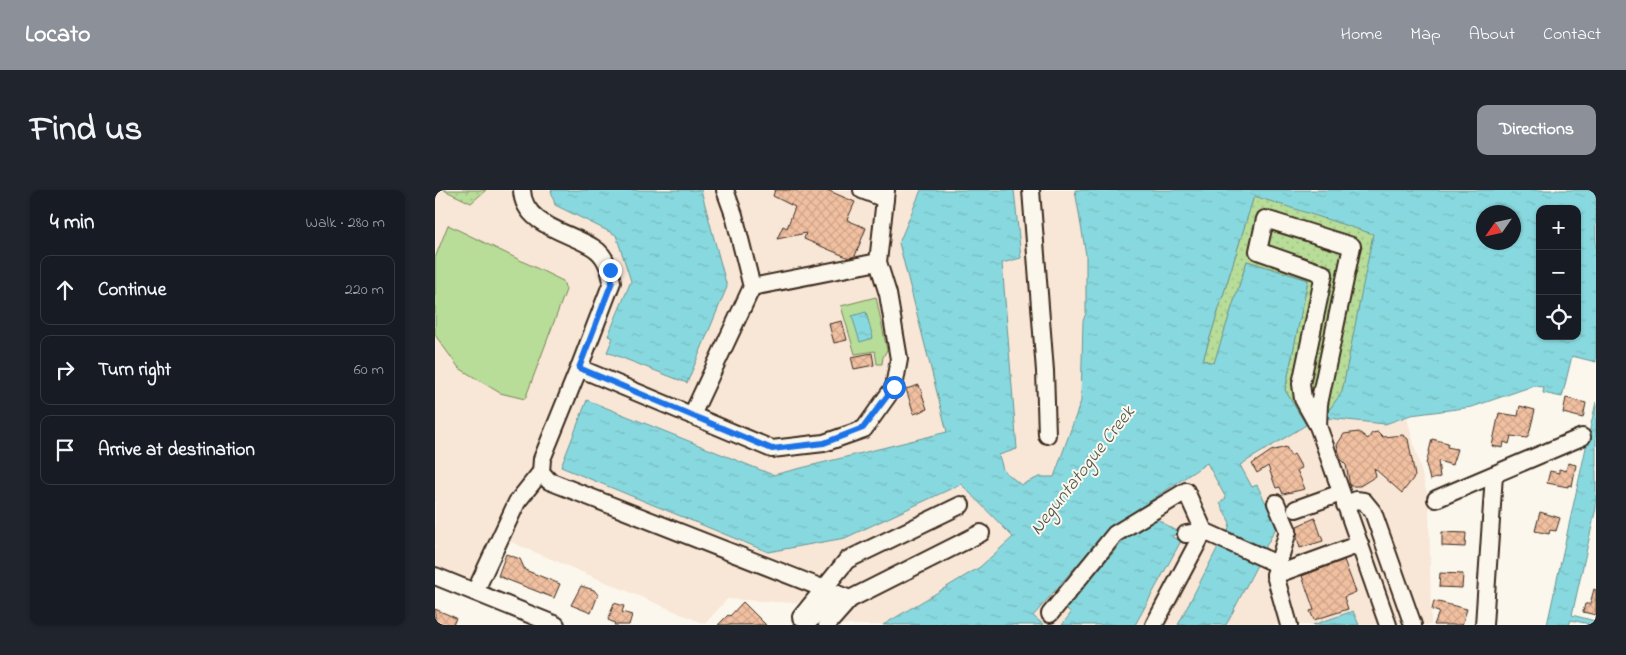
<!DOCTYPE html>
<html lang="en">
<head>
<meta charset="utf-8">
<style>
  :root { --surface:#171b24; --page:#20242c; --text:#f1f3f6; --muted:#9ea1a6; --line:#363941; --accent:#8c9099 }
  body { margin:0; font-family:"Indie Flower",sans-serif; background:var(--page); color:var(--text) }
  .controls { position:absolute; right:15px; top:15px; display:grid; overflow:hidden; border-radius:10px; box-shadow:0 1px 4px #0004 }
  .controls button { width:45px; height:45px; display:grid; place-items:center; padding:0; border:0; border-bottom:1px solid var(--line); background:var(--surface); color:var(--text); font:25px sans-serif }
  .compass { position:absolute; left:1041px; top:15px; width:45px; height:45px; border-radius:50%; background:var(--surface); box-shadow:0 1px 4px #0004; rotate:236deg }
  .stop { position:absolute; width:15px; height:15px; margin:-11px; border:4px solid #1a73e8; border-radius:50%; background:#fff }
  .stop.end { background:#1a73e8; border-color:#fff; box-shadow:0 1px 5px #0008 }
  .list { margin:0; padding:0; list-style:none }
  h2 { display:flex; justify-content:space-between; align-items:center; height:65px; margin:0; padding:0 20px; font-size:21px }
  h2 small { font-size:16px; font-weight:400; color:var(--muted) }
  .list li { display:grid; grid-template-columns:32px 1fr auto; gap:15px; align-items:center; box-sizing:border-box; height:70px; margin:0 10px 10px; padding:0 10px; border:1px solid var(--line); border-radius:10px }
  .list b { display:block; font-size:19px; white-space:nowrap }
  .list em { font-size:16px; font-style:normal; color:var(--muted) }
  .icon { flex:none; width:28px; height:28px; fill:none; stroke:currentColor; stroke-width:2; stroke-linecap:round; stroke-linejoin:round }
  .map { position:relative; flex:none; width:1161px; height:435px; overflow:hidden; border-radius:10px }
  header { display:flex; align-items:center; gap:30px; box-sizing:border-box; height:70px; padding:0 25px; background:var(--accent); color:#fff }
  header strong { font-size:24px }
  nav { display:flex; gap:28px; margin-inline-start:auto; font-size:18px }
  .intro { display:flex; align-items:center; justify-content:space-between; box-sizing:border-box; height:120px; padding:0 30px }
  h1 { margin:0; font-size:35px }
  .button { padding:12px 22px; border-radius:10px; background:var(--accent); color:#fff; font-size:18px; font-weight:700 }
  main { display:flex; gap:30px; padding:0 30px }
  aside { flex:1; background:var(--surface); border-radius:10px; box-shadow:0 1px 4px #0004 }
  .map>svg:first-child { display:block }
  .built { fill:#f8e6d6 }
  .green { fill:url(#green-dots); stroke:#7a845b }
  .pitch { fill:#b8dd98; stroke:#7a845b }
  .water { fill:url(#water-ripples); stroke:#699392; fill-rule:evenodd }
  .building { fill:url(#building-cross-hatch); stroke:#3b2a1e }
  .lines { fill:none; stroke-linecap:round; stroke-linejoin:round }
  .minor-casing { stroke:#3b2a1e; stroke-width:20 }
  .minor { stroke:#fbf7ec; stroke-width:16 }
  .route { stroke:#1a73e8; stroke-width:6 }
  .labels { text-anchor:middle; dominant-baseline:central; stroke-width:4; stroke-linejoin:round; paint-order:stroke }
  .water-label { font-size:19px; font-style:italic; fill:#4e564e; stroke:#fbf7ec }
</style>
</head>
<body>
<header>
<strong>Locato</strong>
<nav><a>Home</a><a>Map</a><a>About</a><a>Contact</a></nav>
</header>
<div class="intro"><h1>Find us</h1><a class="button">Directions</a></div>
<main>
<aside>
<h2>4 min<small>Walk · 280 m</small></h2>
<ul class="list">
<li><svg class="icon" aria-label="ahead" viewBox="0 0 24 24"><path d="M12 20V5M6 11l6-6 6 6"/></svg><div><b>Continue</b></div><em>220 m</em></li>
<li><svg class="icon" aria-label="right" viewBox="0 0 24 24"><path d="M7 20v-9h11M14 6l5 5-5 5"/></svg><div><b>Turn right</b></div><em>60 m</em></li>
<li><svg class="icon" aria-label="arrive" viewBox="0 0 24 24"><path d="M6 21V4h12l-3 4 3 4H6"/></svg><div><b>Arrive at destination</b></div></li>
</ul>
</aside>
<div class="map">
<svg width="1161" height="435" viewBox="0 0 1161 435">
  <defs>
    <pattern id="green-dots" width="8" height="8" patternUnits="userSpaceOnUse" patternTransform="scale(1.25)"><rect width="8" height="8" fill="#b8dd98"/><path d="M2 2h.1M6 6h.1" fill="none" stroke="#9fbe83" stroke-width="1.8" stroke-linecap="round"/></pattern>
    <pattern id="water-ripples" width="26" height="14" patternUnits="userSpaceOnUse" patternTransform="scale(1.25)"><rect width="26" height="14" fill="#88d9df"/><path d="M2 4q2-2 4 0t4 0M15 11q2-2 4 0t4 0" fill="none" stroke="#76babf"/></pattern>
    <pattern id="building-cross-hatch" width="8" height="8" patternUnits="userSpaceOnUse" patternTransform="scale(1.25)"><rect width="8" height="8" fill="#f1c0a1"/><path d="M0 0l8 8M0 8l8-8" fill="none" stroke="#d0a58a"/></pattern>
  </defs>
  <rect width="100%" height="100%" fill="#fbf7ec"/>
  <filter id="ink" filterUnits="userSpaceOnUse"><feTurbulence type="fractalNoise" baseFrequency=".02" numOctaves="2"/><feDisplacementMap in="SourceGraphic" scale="10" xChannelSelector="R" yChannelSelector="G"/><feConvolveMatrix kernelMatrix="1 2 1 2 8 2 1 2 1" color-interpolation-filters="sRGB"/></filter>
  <g filter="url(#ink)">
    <g class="built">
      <path d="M 0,0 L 9,0 L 36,13 L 51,0 L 116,0 L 120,15 L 181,45 L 196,91 L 173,145 L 178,148 L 292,97 L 266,0 L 486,0 L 464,53 L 512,242 L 338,285 L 153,210 L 410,348 L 526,294 L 578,347 L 545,377 L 448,435 L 383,435 L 386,431 L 364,411 L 362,413 L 292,409 L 270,434 L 69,349 L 49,396 L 0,375 Z"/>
      <path d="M 579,0 L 640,0 L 651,65 L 651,123 L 648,131 L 646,211 L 619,287 L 604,287 L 586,295 L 568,280 L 564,265 L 582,259 L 567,73 L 586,67 Z"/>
      <path d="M 850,200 L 950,234 L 972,228 L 994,311 L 996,435 L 924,435 L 918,421 L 878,435 L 791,435 L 822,375 L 784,355 L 743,435 L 700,435 L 745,352 L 737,347 L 738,345 L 751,347 L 752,341 L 739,340 L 722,329 L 688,351 L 631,418 L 637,423 L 626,435 L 609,435 L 598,426 L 673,339 L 773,273 L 791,308 L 785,313 L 795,333 L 842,335 L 822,296 L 817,298 L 805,275 L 871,235 Z"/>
    </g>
    <g class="green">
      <path d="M 9,0 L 51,0 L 36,13 Z"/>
      <path d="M 819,5 L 939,44 L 907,203 L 894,220 L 893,228 L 871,235 L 850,200 L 873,90 L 812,71 L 779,174 L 768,170 Z"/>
    </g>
    <g class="pitch">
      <path d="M 13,35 L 128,91 L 131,100 L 90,209 L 65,203 L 24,178 L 0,145 L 0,68 Z"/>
      <path d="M 441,107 L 452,160 L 448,167 L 447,174 L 442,174 L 440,161 L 420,164 L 406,116 Z"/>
    </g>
    <g class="water">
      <path d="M 116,0 L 266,0 L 292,97 L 252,193 L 172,162 L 178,148 L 173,146 L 196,91 L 181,45 L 120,15 Z"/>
      <path d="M 486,0 L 579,0 L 586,68 L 567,73 L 582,259 L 564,265 L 568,280 L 586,295 L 604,287 L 619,287 L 646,211 L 648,131 L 651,123 L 651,65 L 640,0 L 1161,0 L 1161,172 L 1137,166 L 1127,207 L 1108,203 L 1109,197 L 1098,196 L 1037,217 L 976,225 L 950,234 L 893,228 L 894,220 L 907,202 L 938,44 L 819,6 L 768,170 L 779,173 L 812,71 L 873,90 L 850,200 L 871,235 L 805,275 L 817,297 L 822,295 L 842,336 L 830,358 L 793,341 L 795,333 L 785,313 L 791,308 L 772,273 L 673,339 L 598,426 L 609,435 L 448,435 L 545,377 L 578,347 L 526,294 L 410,348 L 333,362 L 126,277 L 152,210 L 338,285 L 512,242 L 464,53 ZM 1105,19 L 1142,19 L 1142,146 L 1105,146 ZM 1048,22 L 1078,22 L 1078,52 L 1048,52 Z"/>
      <path d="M 431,122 L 438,148 L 425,152 L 417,126 Z"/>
      <path d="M 1161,212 L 1161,318 L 1137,425 L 1160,431 L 1159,435 L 1136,430 L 1134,435 L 1112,435 Z"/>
      <path d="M 722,329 L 739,340 L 752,341 L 751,347 L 738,345 L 737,347 L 746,351 L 700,435 L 627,435 L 636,423 L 631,418 L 688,351 Z"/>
      <path d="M 784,355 L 822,375 L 791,435 L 743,435 Z"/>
      <path d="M 918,421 L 924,435 L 878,435 Z"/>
    </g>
    <g class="building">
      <path d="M 340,0 L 392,0 L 420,12 L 412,30 L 431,38 L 420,66 L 414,68 L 369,49 L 371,43 L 342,49 L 348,36 L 352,38 L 360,17 L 338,6 Z"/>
      <path d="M 407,131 L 412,150 L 399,153 L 394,134 Z"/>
      <path d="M 437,163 L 439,175 L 419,179 L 416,167 Z"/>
      <path d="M 484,195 L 492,219 L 479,224 L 471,199 Z"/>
      <path d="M 1131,208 L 1151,213 L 1148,228 L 1128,223 Z"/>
      <path d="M 1085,216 L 1100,220 L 1094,244 L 1092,248 L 1076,246 L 1074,254 L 1069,252 L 1068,258 L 1057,256 L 1064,223 L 1083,226 Z"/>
      <path d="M 924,242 L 933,249 L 937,243 L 943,242 L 948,247 L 968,245 L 973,249 L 980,286 L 967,303 L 939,278 L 941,286 L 925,296 L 915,296 L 911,275 L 906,270 L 902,255 L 909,244 Z"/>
      <path d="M 997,249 L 1013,253 L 1012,257 L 1022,259 L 1017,275 L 1003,271 L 1005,287 L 995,290 L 991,274 Z"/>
      <path d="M 851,257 L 856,266 L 859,264 L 867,278 L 862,280 L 870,299 L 848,304 L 845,297 L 841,298 L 833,276 L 822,283 L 817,274 L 836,261 Z"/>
      <path d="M 1133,273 L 1141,275 L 1137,296 L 1133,295 L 1133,297 L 1112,293 L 1115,281 L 1124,283 L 1124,279 L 1131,281 Z"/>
      <path d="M 1105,322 L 1125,328 L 1121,341 L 1115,340 L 1114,344 L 1100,341 Z"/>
      <path d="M 880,328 L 888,351 L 865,358 L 862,347 L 862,336 Z"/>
      <path d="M 1007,342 L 1031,343 L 1030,357 L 1007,356 Z"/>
      <path d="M 71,364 L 85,369 L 90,380 L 125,394 L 119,408 L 63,386 Z"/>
      <path d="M 909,370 L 921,402 L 909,407 L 913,419 L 879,430 L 875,421 L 879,420 L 867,386 Z"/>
      <path d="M 1005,383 L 1028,384 L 1027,398 L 1004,397 Z"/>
      <path d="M 146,396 L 159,400 L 163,405 L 156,423 L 136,415 Z"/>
      <path d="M 1159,399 L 1161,400 L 1161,425 L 1148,422 L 1150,414 L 1155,414 Z"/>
      <path d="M 999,411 L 1032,419 L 1027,435 L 999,435 L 1004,422 L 997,420 Z"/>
      <path d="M 308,412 L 331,435 L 283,435 L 293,425 L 295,426 Z"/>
      <path d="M 179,413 L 189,416 L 187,422 L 197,425 L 194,435 L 179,435 L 180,433 L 173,430 Z"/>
      <path d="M 0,419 L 21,428 L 18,435 L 0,435 Z"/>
    </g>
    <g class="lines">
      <g class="minor-casing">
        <g id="minor">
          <path d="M 87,0 C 88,36 135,42 159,58 C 170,65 175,79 177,92 L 144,178"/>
          <path d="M 427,0 L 450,9"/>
          <path d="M 451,0 L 443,72 L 453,104 L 464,169 L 459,197 L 429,239 L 389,253 L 337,259 L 144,178 L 107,269 L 106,282 L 114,291 L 415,409 L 546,343"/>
          <path d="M 596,0 L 610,181 L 612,245"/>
          <path d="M 830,29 L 917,56 L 884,214 L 883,236 L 868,209 L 866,194 L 889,84 L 823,61 Z"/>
          <path d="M 317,97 L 443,72"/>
          <path d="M 257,225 L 317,97 L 299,25 L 290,0"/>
          <path d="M 883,236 L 953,435"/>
          <path d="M 1001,309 L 1147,247"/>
          <path d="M 841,313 L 853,341 L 840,385 L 854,435"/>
          <path d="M 910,315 L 921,310 L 929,311 L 938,322 L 978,435"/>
          <path d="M 861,319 L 906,303"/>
          <path d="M 840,385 L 925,354"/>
          <path d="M 0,386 L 121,435"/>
          <path d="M 40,402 L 82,312 L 106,282"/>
          <path d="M 402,404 L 378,428 L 374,429 L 366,427 L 412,370 L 526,315"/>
          <path d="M 615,424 L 680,344 L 751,301 L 769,341 L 751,344"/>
          <path d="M 392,435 L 415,409"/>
          <path d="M 719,435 L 769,341 L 842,374"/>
          <path d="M 1049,435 L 1059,285"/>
        </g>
      </g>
      <use href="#minor" class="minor"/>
    </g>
  </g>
  <g class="lines" filter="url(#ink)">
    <path class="route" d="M 175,80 L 177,92 L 144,178 L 337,259 L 389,253 L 428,238 L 459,197"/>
  </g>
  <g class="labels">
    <g class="water-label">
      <text transform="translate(648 281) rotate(-52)">Neguntatogue Creek</text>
    </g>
  </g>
</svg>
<div class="controls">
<button>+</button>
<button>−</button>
<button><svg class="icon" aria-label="locate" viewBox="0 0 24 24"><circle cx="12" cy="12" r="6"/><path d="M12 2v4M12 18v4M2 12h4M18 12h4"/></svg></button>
</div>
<svg class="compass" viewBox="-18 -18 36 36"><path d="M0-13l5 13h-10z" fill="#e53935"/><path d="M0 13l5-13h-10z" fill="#9ea1a6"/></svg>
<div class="stop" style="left:459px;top:197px"></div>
<div class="stop end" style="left:175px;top:80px"></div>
</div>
</main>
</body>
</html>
